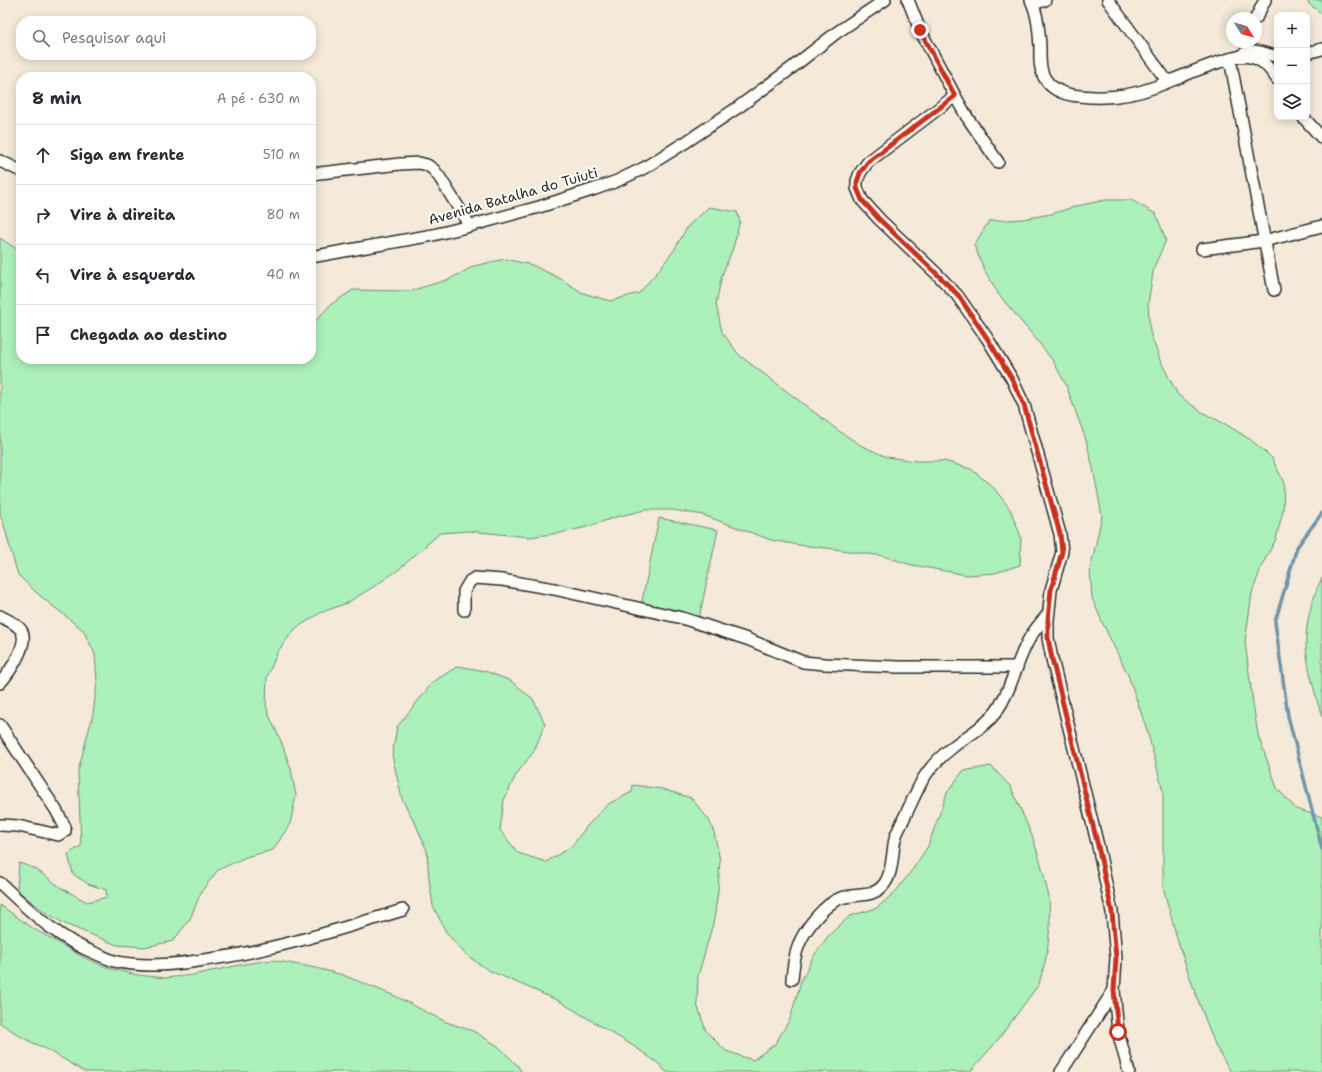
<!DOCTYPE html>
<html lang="pt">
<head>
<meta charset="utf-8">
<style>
  :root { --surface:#fff; --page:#f2f2f3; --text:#2b2b33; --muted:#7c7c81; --line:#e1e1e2 }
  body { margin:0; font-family:"Shantell Sans",sans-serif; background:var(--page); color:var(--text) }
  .controls { position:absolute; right:12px; top:12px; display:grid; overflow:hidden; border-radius:8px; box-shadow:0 2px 10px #0003 }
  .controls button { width:36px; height:36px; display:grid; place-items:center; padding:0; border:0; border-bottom:1px solid var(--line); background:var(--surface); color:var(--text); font:20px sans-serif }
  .compass { position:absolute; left:1226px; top:12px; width:36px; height:36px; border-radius:50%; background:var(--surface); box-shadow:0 2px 10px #0003; rotate:127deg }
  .stop { position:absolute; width:12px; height:12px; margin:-9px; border:3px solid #c8321e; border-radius:50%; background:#fff }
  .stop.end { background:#c8321e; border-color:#fff; box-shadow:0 1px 4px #0008 }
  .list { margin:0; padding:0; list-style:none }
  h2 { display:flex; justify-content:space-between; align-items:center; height:52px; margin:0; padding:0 16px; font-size:17px }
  h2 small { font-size:13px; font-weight:400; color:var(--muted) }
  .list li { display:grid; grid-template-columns:26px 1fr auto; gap:12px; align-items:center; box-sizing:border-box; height:60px; padding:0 16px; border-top:1px solid var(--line) }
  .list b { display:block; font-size:15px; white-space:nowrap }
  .list em { font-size:13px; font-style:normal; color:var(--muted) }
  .icon { flex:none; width:22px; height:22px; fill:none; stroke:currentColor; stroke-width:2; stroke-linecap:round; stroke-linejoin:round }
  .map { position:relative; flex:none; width:1322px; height:1072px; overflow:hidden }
  .search { position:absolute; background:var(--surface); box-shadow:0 2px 10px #0003; left:16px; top:16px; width:300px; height:44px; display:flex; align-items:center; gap:10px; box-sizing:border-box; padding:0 14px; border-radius:16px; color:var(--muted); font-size:15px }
  .panel { position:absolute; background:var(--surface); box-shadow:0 2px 10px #0003; left:16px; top:72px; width:300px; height:292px; border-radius:16px }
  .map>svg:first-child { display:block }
  .green { fill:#acf0bb; stroke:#6c8e73 }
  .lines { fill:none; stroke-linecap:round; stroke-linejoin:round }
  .stream { stroke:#6f94aa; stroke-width:3.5 }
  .minor-casing { stroke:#2b2b2b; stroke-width:14 }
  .minor { stroke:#fdfcf7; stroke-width:11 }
  .route { stroke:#c8321e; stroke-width:5 }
  .labels { text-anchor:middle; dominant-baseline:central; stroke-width:4; stroke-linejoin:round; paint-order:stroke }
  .street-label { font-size:14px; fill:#2b2b2b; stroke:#fdfcf7 }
</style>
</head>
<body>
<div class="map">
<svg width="1322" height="1072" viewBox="0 0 1322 1072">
  <rect width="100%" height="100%" fill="#f5e9d9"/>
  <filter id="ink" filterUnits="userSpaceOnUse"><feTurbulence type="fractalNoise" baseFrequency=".025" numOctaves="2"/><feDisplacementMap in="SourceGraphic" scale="8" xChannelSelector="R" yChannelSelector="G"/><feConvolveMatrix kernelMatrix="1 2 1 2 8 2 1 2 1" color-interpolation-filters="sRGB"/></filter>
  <g filter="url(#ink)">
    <g class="green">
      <path d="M 1309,0 L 1322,0 L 1322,14 L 1308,3 Z"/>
      <path d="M 1105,200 L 1131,200 L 1156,214 L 1166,240 L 1154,267 L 1148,304 L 1150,332 L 1160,360 L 1178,395 L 1202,412 L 1227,425 L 1251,440 L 1272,458 L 1284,483 L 1283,511 L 1276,539 L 1262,565 L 1252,593 L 1245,642 L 1253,703 L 1258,735 L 1277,788 L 1296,809 L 1322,817 L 1322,1072 L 1231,1072 L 1216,1047 L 1196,995 L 1178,942 L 1163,887 L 1163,791 L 1147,730 L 1128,675 L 1103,624 L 1092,598 L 1090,570 L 1102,516 L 1093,468 L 1086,440 L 1066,385 L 1053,361 L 1036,339 L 999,295 L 985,271 L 974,245 L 989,221 L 1023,219 L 1051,214 L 1077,206 Z"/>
      <path d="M 709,207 L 737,212 L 740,221 L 733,248 L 722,275 L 716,304 L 722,332 L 739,355 L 839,431 L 862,446 L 887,457 L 916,461 L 944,461 L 971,469 L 993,487 L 1010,509 L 1021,537 L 1020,565 L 995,573 L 967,575 L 912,565 L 883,556 L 827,548 L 799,545 L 771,540 L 703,515 L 673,510 L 645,510 L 616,517 L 587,527 L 560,533 L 529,537 L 469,531 L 440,533 L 398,570 L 373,587 L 347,603 L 320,613 L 295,629 L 278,651 L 267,677 L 266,705 L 269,715 L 281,741 L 291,769 L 296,796 L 290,824 L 273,850 L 246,857 L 218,870 L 201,892 L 190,919 L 173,941 L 145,947 L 117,945 L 65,924 L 42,910 L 17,890 L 19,863 L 34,868 L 63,889 L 87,902 L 107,897 L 106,890 L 88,884 L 73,874 L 68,854 L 81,846 L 78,771 L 93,714 L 97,682 L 95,654 L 83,630 L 39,595 L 18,575 L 10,548 L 3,521 L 0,516 L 0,238 L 21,252 L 21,359 L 311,359 L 311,326 L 330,305 L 353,290 L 410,291 L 450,279 L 474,266 L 505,259 L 532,265 L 559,278 L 583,293 L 610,301 L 639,293 L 658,271 L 674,250 L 688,226 Z"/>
      <path d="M 659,518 L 718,530 L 699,618 L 641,606 Z"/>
      <path d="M 1322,578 L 1322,717 C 1316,697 1310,677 1307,656 C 1303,631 1311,600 1322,578 Z"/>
      <path d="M 458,666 L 485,671 L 511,681 L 533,699 L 545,724 L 534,751 L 516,775 L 504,800 L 500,830 L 518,853 L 546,862 L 571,847 L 588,825 L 608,804 L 632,792 L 633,785 L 662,789 L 691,798 L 709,820 L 714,832 L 720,860 L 718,891 L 714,920 L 698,976 L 697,1004 L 706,1031 L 726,1051 L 753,1060 L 775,1044 L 790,1019 L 801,981 L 813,957 L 829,935 L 850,916 L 877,908 L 897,890 L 913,869 L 928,846 L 947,793 L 963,771 L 991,766 L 1011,787 L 1033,838 L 1042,868 L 1049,897 L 1050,926 L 1047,954 L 1039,984 L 997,1041 L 970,1072 L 666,1072 L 659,1064 L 635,1047 L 559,1001 L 488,970 L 465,954 L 446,932 L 433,906 L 429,879 L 427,851 L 416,825 L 402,799 L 392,755 L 397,727 L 433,682 Z"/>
      <path d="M 0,905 L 34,929 L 85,958 L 111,969 L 138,975 L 165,978 L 193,975 L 244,964 L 272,960 L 316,968 L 343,975 L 395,996 L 446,1022 L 473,1031 L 498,1046 L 518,1066 L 522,1072 L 85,1072 L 50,1051 L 25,1039 L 0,1023 Z"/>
    </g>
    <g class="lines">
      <path class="stream" d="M 1322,513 L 1297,547 L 1275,622 L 1288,716 L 1322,849"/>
      <g class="minor-casing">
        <g id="minor">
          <path d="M 908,0 L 920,30 L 955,96 L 967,117 L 998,162"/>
          <path d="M 1031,0 C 1038,15 1039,31 1040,47 C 1040,57 1039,68 1044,77 C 1051,90 1066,95 1080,96 C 1105,99 1131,96 1155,87 C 1179,78 1201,67 1226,60 C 1233,58 1242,55 1250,57 C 1263,59 1270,69 1277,79"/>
          <path d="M 1108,0 L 1167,81"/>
          <path d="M 1033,4 L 1045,0"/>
          <path d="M 1256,18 L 1265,0"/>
          <path d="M 1307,53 L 1322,49"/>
          <path d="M 1242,55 C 1254,46 1264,55 1277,56"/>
          <path d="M 1230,59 L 1274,290"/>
          <path d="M 955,96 L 868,162 L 860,173 L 857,181 L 857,188 L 862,200 L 879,219 L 938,275 L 957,295 L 987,338 L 1012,379 L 1024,405 L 1060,534 L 1062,552 L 1051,590 L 1048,620 L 1048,638 L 1052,659 L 1098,846 L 1112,912 L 1116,958 L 1114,990 L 1118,1032 L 1129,1072"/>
          <path d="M 1303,117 L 1322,138"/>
          <path d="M 0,161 L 21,171"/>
          <path d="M 311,174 L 400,164 L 419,163 L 427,165 L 433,169 L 440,178 L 470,226"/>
          <path d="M 1202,249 L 1264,241 L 1322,226"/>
          <path d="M 311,257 L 433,235 L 462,228 L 539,207 L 595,189 L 617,181 L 644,168 L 686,142 L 740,106 L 789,70 L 836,33 L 885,0"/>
          <path d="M 464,610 L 464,591 L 470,581 L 475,578 L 502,580 L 554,589 L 682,618 L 747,639 L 803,662 L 825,664 L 898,667 L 1017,667"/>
          <path d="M 0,616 C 7,620 16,623 21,630 C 30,643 9,673 0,683"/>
          <path d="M 0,725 L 56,810 L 65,827 L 65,831 L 58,835 L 18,826 L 0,825"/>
          <path d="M 0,883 C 30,911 58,939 97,954 C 102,956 108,959 114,961 C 143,968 174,965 204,960 C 272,951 337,930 403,910"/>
          <path d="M 792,979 C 793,968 794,957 798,947 C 803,931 825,903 841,898 C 856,893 874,899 885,883 C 893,872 892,852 895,839 C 896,833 901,826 903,820 C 910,806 916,792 923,779 C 931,766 942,755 954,746 C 968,735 985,727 996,712 C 1011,691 1015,666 1027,643 C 1032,632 1040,624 1048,614"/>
          <path d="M 1061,1072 L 1114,990"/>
        </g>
      </g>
      <use href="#minor" class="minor"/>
    </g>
  </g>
  <g class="lines" filter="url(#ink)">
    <path class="route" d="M 920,30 L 955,96 L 868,162 L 860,173 L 857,182 L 857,188 L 862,200 L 879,219 L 938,275 L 958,295 L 987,338 L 1012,379 L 1024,405 L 1060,534 L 1062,552 L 1051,590 L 1048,620 L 1048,638 L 1052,659 L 1098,846 L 1112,912 L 1116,958 L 1114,990 L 1118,1032"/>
  </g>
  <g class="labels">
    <g class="street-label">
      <text transform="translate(513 196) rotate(-16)">Avenida Batalha do Tuiuti</text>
    </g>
  </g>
</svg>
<div class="controls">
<button>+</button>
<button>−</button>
<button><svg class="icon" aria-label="layers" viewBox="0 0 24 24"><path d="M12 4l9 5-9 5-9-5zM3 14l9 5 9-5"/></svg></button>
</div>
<svg class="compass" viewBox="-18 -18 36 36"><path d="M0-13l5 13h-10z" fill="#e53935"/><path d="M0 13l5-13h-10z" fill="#7c7c81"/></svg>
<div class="stop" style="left:1118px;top:1032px"></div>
<div class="stop end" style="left:920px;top:30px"></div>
<div class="search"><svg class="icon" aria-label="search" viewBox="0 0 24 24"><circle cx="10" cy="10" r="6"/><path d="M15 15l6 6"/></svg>Pesquisar aqui</div>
<section class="panel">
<h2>8 min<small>A pé · 630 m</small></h2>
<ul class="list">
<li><svg class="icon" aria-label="ahead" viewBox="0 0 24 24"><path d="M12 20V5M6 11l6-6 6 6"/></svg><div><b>Siga em frente</b></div><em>510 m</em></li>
<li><svg class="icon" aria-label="right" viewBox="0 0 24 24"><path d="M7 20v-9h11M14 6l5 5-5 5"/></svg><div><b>Vire à direita</b></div><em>80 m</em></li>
<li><svg class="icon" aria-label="left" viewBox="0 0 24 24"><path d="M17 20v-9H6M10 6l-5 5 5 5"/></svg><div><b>Vire à esquerda</b></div><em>40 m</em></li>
<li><svg class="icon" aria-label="arrive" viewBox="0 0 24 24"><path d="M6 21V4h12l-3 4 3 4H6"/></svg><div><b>Chegada ao destino</b></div></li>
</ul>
</section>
</div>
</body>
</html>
